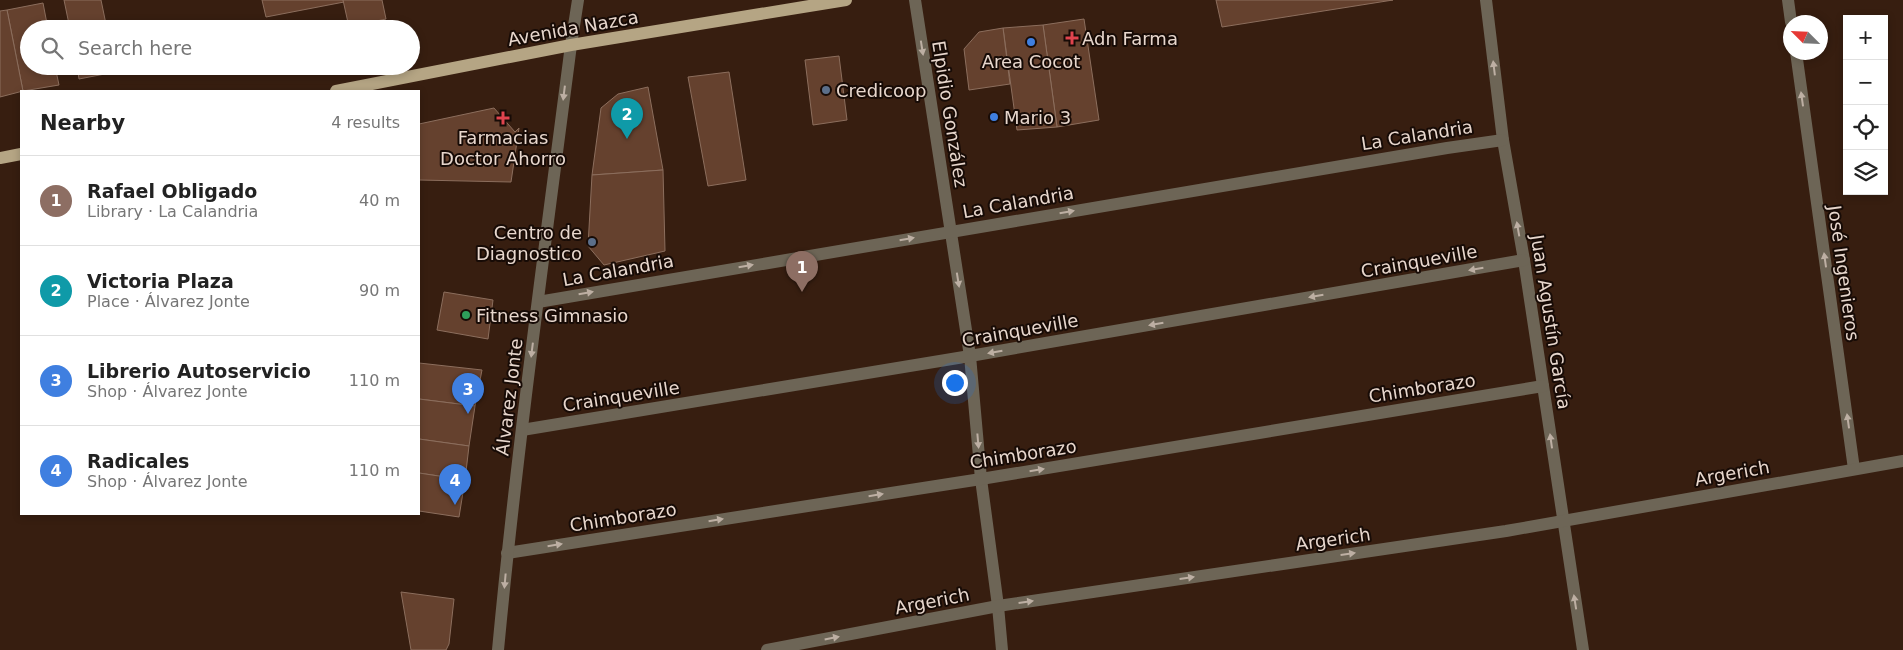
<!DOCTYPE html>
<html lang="en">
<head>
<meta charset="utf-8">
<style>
  :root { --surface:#fff; --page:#f2f2f2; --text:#222; --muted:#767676; --line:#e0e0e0; --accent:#476981 }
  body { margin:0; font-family:"DejaVu Sans",sans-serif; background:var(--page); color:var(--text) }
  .controls { position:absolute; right:15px; top:15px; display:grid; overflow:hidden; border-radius:0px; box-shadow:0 2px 8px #0003 }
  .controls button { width:45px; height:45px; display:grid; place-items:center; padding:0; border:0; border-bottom:1px solid var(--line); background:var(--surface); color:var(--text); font:25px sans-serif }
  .compass { position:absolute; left:1783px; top:15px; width:45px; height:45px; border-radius:50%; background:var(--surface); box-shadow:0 2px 8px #0003; rotate:294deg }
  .you { position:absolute; left:954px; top:382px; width:18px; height:18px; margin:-12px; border:4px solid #fff; border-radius:50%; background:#1a73e8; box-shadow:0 0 0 8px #1a73e833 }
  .badge { display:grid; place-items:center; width:32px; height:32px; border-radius:50%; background:var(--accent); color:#fff; font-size:16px; font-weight:700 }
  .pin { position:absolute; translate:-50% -41px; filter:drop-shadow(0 1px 2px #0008) }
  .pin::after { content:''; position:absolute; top:26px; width:18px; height:15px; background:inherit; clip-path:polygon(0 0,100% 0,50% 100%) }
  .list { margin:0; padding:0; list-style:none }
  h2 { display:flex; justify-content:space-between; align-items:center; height:65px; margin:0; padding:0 20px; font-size:21px }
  h2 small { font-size:16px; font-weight:400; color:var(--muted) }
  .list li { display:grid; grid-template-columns:32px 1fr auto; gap:15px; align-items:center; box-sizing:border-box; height:90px; padding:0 20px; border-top:1px solid var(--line) }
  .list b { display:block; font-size:19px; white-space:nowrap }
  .list p { margin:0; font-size:16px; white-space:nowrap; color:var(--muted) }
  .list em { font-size:16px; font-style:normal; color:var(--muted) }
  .icon { flex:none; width:28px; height:28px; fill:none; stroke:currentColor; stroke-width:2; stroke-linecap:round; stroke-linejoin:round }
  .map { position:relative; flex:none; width:1903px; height:650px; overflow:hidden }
  .search { position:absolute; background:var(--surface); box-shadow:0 2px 8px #0003; left:20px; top:20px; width:400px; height:55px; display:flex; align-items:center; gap:12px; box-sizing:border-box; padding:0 18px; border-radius:28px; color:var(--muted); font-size:19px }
  .panel { position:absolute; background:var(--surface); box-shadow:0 2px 8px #0003; left:20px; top:90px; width:400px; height:425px; border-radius:0px }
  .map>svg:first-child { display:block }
  .building { fill:#65412e; stroke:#8c6e5d }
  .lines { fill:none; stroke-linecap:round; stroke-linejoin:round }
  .minor { stroke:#6d6556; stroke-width:12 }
  .major { stroke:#b5a584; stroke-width:12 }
  .oneway { fill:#bdafa3 }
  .health-dot { fill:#e0444e; stroke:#170b06; stroke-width:2 }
  .shop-dot { fill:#3f7fe0; stroke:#170b06; stroke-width:2 }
  .service-dot { fill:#5c6f8a; stroke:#170b06; stroke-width:2 }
  .leisure-dot { fill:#2e9e5b; stroke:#170b06; stroke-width:2 }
  .labels { text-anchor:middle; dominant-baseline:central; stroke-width:4; stroke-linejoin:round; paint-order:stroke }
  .street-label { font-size:18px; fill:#e8d7cd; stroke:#170b06 }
  .poi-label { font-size:18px; fill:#e8d7cd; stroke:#170b06; text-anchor:start }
</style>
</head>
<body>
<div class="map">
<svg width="1903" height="650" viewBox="0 0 1903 650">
  <rect width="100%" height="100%" fill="#371e10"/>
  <g class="building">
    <path d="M 64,0 L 101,0 L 107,29 L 70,29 Z"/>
    <path d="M 262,0 L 343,0 L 344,2 L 266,17 Z"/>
    <path d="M 343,0 L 382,0 L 386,19 L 349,27 Z"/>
    <path d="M 1216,0 L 1393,0 L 1222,27 Z"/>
    <path d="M 43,3 L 48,29 L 29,29 L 29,66 L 55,66 L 59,85 L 23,91 L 7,10 Z"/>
    <path d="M 7,10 L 23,91 L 0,97 L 0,11 Z"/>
    <path d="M 1084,19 L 1099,120 L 1057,127 L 1043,25 Z"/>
    <path d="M 1043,25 L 1057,127 L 1017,130 L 1003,28 Z"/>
    <path d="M 1003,28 L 1010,84 L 969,90 L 964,49 L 979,32 Z"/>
    <path d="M 839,56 L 847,120 L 813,125 L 805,60 Z"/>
    <path d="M 77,66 L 114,66 L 115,72 L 79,79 Z"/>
    <path d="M 729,72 L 746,180 L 708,186 L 688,77 Z"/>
    <path d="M 648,87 L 663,170 L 592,175 L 601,108 L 618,94 Z"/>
    <path d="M 494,108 L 515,132 L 519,128 L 511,182 L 419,180 L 419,124 Z"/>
    <path d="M 663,170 L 665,251 L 604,265 L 588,246 L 592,175 Z"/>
    <path d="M 444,292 L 493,300 L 488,339 L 437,330 Z"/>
    <path d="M 419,363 L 482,370 L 475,406 L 419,399 Z"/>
    <path d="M 419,399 L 475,406 L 469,446 L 419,439 Z"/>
    <path d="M 419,439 L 469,446 L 465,480 L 419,473 Z"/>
    <path d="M 419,473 L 465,480 L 459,517 L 419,511 Z"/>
    <path d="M 401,592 L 454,599 L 449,644 L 446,650 L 411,650 Z"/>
  </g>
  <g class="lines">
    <g class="minor">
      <path d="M 915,0 L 970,356 L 981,479 L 998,606 L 1002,650"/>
      <path d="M 1486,0 L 1503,140 L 1524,260 L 1583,650"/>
      <path d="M 1788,0 L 1791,22"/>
      <path d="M 1796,52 L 1854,469"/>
      <path d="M 538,302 L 1447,148 L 1503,140"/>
      <path d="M 522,430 L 970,356 L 1524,260"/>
      <path d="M 507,553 L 981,479 L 1543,386"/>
      <path d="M 498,650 C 517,448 545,246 571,45 L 578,0"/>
      <path d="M 767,650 L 998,606 L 1506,531 L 1903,461"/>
    </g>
    <g class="major">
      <path d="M 336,91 L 571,45 L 846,0"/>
      <path d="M 0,158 L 21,154"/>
    </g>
  </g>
  <defs><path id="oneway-solid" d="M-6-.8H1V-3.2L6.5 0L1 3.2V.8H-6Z" transform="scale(1.25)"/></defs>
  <g class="oneway">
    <use href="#oneway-solid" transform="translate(922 48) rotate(81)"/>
    <use href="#oneway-solid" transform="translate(1494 68) rotate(-97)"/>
    <use href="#oneway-solid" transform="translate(564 93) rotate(97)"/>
    <use href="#oneway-solid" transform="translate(1802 99) rotate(-98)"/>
    <use href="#oneway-solid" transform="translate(1067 212) rotate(-10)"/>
    <use href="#oneway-solid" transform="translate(1518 229) rotate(-100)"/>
    <use href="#oneway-solid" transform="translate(907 239) rotate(-10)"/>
    <use href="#oneway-solid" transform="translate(1825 260) rotate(-98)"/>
    <use href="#oneway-solid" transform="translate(746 266) rotate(-10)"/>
    <use href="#oneway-solid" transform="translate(1476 269) rotate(170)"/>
    <use href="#oneway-solid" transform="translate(958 280) rotate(81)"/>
    <use href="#oneway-solid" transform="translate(586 293) rotate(-10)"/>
    <use href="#oneway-solid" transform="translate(1316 296) rotate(170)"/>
    <use href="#oneway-solid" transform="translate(1156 324) rotate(170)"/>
    <use href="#oneway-solid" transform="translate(532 350) rotate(97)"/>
    <use href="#oneway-solid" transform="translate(995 352) rotate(170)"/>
    <use href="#oneway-solid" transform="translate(1848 421) rotate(-98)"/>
    <use href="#oneway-solid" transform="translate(978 441) rotate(85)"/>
    <use href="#oneway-solid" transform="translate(1551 441) rotate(-98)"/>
    <use href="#oneway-solid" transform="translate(1037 470) rotate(-9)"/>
    <use href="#oneway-solid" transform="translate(876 495) rotate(-9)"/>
    <use href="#oneway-solid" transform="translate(716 520) rotate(-9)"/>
    <use href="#oneway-solid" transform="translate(555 545) rotate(-9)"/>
    <use href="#oneway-solid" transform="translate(1348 554) rotate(-8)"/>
    <use href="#oneway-solid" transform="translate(1187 578) rotate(-8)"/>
    <use href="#oneway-solid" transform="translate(505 581) rotate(95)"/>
    <use href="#oneway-solid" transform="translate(1026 602) rotate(-8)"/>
    <use href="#oneway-solid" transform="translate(1575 602) rotate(-99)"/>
    <use href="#oneway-solid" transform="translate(832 638) rotate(-11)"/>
  </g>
  <g class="health-dot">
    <path d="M1069.5 30.5h5v5h5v5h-5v5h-5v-5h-5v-5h5z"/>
    <path d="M500.5 110.5h5v5h5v5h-5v5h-5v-5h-5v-5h5z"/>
  </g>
  <g class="shop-dot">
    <circle cx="1031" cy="42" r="5"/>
    <circle cx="994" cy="117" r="5"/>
  </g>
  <g class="service-dot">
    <circle cx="826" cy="90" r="5"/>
    <circle cx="592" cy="242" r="5"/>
  </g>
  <circle class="leisure-dot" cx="466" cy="315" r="5"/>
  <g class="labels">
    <g class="street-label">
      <text transform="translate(573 28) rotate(-10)">Avenida Nazca</text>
      <text transform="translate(950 114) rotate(81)">Elpidio González</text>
      <text transform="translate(1417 135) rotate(-9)">La Calandria</text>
      <text transform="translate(1018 202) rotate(-10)">La Calandria</text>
      <text transform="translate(1419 261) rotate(-10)">Crainqueville</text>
      <text transform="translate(618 270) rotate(-10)">La Calandria</text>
      <text transform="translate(1844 273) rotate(82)">José Ingenieros</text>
      <text transform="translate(1551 322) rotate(81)">Juan Agustín García</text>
      <text transform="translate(1020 330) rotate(-10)">Crainqueville</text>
      <text transform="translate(1422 388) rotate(-9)">Chimborazo</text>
      <text transform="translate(621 396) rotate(-9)">Crainqueville</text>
      <text transform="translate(509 397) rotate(-83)">Álvarez Jonte</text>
      <text transform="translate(1023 454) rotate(-9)">Chimborazo</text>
      <text transform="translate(1732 473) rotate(-10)">Argerich</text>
      <text transform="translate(623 517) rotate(-9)">Chimborazo</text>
      <text transform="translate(1333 539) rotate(-8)">Argerich</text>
      <text transform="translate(932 601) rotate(-11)">Argerich</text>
    </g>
    <g class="poi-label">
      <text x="1082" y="38">Adn Farma</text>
      <text x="1031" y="61" text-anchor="middle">Area Cocot</text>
      <text x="836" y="90">Credicoop</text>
      <text x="1004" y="117">Mario 3</text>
      <text x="503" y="137" text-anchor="middle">Farmacias<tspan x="503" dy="21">Doctor Ahorro</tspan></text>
      <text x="582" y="232" text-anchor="end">Centro de<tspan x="582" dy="21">Diagnostico</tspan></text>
      <text x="476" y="315">Fitness Gimnasio</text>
    </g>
  </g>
</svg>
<div class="controls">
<button>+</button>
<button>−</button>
<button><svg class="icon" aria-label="locate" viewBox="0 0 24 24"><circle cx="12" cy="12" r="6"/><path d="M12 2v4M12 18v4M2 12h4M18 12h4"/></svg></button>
<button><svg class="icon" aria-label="layers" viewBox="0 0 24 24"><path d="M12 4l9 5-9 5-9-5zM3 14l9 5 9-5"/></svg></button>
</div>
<svg class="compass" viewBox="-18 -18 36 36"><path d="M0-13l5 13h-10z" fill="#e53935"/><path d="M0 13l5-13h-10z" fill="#767676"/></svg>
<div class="you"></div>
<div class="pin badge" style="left:802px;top:292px;background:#8d6e63">1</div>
<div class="pin badge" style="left:627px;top:139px;background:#0f9aa8">2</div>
<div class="pin badge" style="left:468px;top:414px;background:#3f7fe0">3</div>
<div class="pin badge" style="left:455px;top:505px;background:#3f7fe0">4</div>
<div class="search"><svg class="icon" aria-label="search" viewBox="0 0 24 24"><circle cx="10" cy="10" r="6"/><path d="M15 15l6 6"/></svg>Search here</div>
<section class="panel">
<h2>Nearby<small>4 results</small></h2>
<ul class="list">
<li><span class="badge" style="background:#8d6e63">1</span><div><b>Rafael Obligado</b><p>Library · La Calandria</p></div><em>40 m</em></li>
<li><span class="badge" style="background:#0f9aa8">2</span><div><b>Victoria Plaza</b><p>Place · Álvarez Jonte</p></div><em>90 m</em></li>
<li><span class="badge" style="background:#3f7fe0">3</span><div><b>Librerio Autoservicio</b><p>Shop · Álvarez Jonte</p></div><em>110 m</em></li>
<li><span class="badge" style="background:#3f7fe0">4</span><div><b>Radicales</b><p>Shop · Álvarez Jonte</p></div><em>110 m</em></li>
</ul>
</section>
</div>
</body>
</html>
